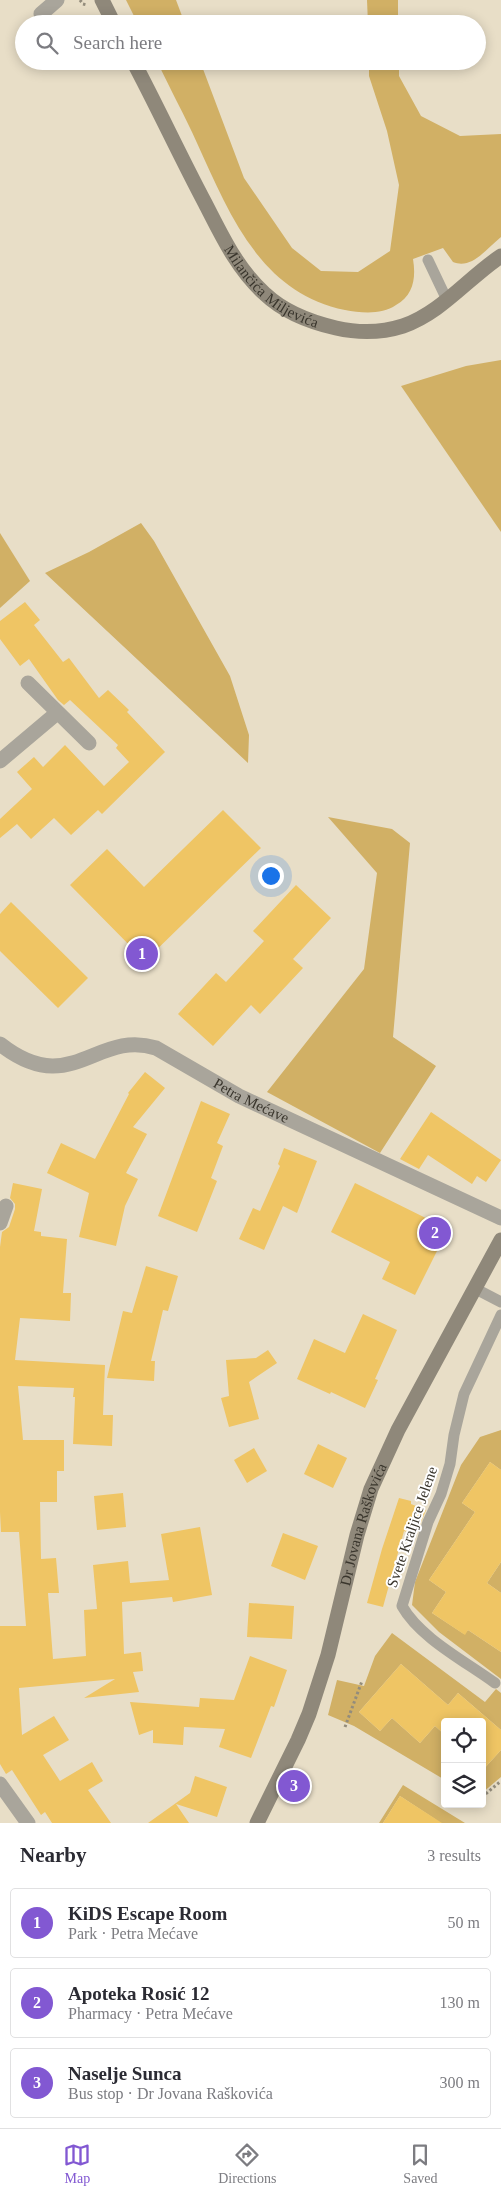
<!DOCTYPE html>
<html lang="en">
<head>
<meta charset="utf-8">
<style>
  :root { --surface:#fff; --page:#f2f2f3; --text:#2b2b33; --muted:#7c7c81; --line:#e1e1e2; --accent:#8258d2 }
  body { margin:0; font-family:Georgia,serif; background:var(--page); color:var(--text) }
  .controls { position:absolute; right:15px; bottom:15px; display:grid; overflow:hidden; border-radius:5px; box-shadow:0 2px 12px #0003 }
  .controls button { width:45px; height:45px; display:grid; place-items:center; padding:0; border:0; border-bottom:1px solid var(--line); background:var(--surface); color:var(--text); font:25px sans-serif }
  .you { position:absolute; left:270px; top:875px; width:18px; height:18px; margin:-12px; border:4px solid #fff; border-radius:50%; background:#1a73e8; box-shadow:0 0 0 8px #1a73e833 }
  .badge { display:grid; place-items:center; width:32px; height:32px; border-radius:50%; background:var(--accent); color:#fff; font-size:16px; font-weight:700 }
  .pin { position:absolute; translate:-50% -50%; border:2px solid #fff; box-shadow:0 1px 5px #0006 }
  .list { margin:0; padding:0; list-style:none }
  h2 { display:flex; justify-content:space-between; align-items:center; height:65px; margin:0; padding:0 20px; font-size:21px }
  h2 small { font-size:16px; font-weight:400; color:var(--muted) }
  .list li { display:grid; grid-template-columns:32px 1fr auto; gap:15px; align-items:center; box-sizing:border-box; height:70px; margin:0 10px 10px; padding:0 10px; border:1px solid var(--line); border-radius:5px }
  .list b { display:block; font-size:19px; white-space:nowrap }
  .list p { margin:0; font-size:16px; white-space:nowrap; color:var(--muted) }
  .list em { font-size:16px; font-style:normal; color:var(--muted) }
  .icon { flex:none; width:28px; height:28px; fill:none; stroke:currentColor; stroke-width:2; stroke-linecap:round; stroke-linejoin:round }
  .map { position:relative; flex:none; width:501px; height:1823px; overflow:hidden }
  .search { position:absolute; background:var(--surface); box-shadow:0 2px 12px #0003; left:15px; right:15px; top:15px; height:55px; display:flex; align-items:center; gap:12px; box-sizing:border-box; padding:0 18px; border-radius:28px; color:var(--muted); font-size:19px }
  .sheet { height:305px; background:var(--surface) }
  nav { display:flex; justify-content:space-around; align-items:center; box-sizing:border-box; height:70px; border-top:1px solid var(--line); background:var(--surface); font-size:14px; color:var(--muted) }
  nav a { display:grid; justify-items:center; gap:2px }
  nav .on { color:var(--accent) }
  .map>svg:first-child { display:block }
  .green { fill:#d1b065 }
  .building { fill:#efc564 }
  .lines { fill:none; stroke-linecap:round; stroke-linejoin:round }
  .path { stroke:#938c7c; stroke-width:3; stroke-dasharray:2.5 2.5; stroke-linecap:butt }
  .lane { stroke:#a9a59b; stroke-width:11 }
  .street { stroke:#a9a59b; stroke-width:15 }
  .secondary { stroke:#8f887a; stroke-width:15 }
  .labels { text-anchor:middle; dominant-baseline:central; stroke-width:4; stroke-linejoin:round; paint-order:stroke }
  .street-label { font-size:15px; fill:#3a362d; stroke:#fff }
</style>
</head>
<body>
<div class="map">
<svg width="501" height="1823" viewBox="0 0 501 1823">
  <rect width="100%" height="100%" fill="#e8dec7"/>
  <g class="green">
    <path d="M 126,0 L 176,0 L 185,24 L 138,24 Z"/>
    <path d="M 367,0 L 398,0 L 398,24 L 368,24 Z"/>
    <path d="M 157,61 L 200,61 L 244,178 L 292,248 L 321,271 L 358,272 L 390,251 L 399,185 L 387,131 L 369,76 L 369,61 L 399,61 L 399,76 L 421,116 L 460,136 L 501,134 L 501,237 C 487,248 472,270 453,262 L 443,248 L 413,259 C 416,277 414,295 396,305 C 382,315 361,313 345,310 C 260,293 229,213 197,143 C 185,116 170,89 157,61 Z"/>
    <path d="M 501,360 L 501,532 L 401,386 L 466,366 Z"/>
    <path d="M 141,523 L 154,541 L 230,676 L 249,735 L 248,763 L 45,573 L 89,552 Z"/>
    <path d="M 0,533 L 30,581 L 0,608 Z"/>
    <path d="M 328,817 L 392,829 L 410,843 L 393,1037 L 436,1066 L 380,1153 L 267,1092 L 364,969 L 377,873 Z"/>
    <path d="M 501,1430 L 501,1470 L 490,1462 L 462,1503 L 475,1512 L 429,1580 L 446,1592 L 432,1613 L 464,1634 L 468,1630 L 501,1652 L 501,1679 L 439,1632 L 412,1605 L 415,1582 L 461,1465 L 480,1437 Z"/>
    <path d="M 501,1562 L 501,1593 L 487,1583 Z"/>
    <path d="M 392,1633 L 485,1702 L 496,1689 L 501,1693 L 501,1730 L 458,1693 L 448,1705 L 401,1664 L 359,1712 L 380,1731 L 392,1718 L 420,1743 L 435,1726 L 445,1735 L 445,1780 L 354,1726 L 328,1715 L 337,1680 L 364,1686 L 375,1656 Z"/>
    <path d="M 501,1750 L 501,1777 L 482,1793 L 482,1771 Z"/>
    <path d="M 403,1785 L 465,1823 L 433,1823 L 435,1819 L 400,1796 L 383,1823 L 379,1823 Z"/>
  </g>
  <g class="building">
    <path d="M 25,602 L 40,620 L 34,625 L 63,662 L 69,658 L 99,698 L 108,690 L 129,710 L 127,712 L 165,752 L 102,814 L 98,810 L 71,835 L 54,818 L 31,839 L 17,824 L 0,838 L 0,819 L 32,789 L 17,772 L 34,757 L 43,767 L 65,745 L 104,786 L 129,762 L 116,748 L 118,745 L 70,700 L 64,705 L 58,700 L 29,659 L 20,666 L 0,639 L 0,621 Z"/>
    <path d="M 223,810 L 261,848 L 145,961 L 70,885 L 107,849 L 144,887 Z"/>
    <path d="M 296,885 L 331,918 L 293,959 L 303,968 L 260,1014 L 251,1005 L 213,1046 L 178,1014 L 216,973 L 226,982 L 264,941 L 253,931 Z"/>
    <path d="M 11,902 L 88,978 L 58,1008 L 0,951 L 0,914 Z"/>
    <path d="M 145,1072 L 165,1088 L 133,1127 L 147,1134 L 126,1173 L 138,1179 L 125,1206 L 116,1246 L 79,1237 L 89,1193 L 47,1173 L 61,1143 L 95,1159 L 129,1094 L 128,1093 Z"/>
    <path d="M 201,1101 L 230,1114 L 217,1143 L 223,1146 L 211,1178 L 217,1181 L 197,1232 L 158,1216 Z"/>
    <path d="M 431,1112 L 501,1160 L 486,1182 L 477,1176 L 472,1184 L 428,1155 L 419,1169 L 400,1159 Z"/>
    <path d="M 284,1148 L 317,1161 L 297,1213 L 283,1206 L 264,1250 L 239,1239 L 253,1208 L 260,1211 L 280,1166 L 278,1164 Z"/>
    <path d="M 13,1183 L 42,1189 L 34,1231 L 41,1232 L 41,1236 L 67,1239 L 63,1293 L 71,1293 L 70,1321 L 20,1318 L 15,1360 L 105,1365 L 103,1415 L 113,1415 L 112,1446 L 73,1444 L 75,1397 L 73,1397 L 74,1388 L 18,1386 L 23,1440 L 64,1440 L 64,1471 L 57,1471 L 57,1502 L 40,1502 L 41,1559 L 56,1558 L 59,1593 L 48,1593 L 53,1659 L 86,1656 L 84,1610 L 97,1609 L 93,1565 L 128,1561 L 130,1583 L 169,1580 L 161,1534 L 200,1527 L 212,1595 L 173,1602 L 172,1597 L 122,1602 L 124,1654 L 141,1652 L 143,1671 L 133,1672 L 139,1692 L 84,1698 L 115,1679 L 19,1688 L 22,1735 L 54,1716 L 69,1740 L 43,1755 L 60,1781 L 92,1762 L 103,1781 L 88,1790 L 111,1823 L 52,1823 L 45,1812 L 41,1815 L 12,1770 L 6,1774 L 0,1764 L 0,1626 L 26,1626 L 19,1532 L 1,1532 L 0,1512 L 0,1247 L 2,1232 L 9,1227 L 15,1209 L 15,1204 L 10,1198 Z"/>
    <path d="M 355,1183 L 448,1229 L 415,1295 L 382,1279 L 390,1262 L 331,1232 Z"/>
    <path d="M 146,1266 L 178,1276 L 168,1311 L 163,1310 L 151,1361 L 155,1361 L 154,1381 L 107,1378 L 123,1311 L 132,1313 Z"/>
    <path d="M 363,1314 L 397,1330 L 375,1379 L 378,1380 L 365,1408 L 331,1392 L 330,1394 L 297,1379 L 314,1339 L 345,1353 Z"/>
    <path d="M 268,1350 L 277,1363 L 249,1382 L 259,1419 L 229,1427 L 221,1398 L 229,1396 L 226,1360 L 256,1358 Z"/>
    <path d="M 318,1444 L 347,1458 L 333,1488 L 304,1474 Z"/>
    <path d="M 254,1448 L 267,1471 L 247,1483 L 234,1460 Z"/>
    <path d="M 490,1462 L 501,1470 L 501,1562 L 487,1583 L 501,1593 L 501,1652 L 468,1630 L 465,1635 L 432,1613 L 446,1592 L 429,1580 L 475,1512 L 462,1503 Z"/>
    <path d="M 123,1493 L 126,1527 L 97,1530 L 94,1496 Z"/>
    <path d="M 399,1498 L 411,1501 L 411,1504 L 426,1510 L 416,1535 L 404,1531 L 383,1607 L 367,1603 L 382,1549 Z"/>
    <path d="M 283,1533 L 318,1546 L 305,1580 L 271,1566 Z"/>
    <path d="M 249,1603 L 294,1606 L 292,1639 L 247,1637 Z"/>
    <path d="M 250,1656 L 287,1670 L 274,1707 L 271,1706 L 251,1758 L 219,1747 L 225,1729 L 184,1727 L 183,1745 L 153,1743 L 153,1730 L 139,1735 L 130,1702 L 199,1707 L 200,1698 L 234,1700 Z"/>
    <path d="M 401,1664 L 448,1705 L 458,1693 L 501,1730 L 501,1750 L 482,1771 L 482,1722 L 445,1722 L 445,1735 L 435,1726 L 420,1743 L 392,1718 L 380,1731 L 359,1712 Z"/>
    <path d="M 195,1776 L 227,1787 L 217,1817 L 176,1804 L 189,1823 L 148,1823 L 190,1793 Z"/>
    <path d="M 400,1796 L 442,1823 L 383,1823 Z"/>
  </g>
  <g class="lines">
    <g class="path">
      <path d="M 80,0 L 83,4 L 87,5"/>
      <path d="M 345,1727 L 362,1681"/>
      <path d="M 482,1797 L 501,1781"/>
    </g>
    <g class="lane">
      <path d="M 428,260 L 447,300"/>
      <path d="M 474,1288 L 501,1302"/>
      <path d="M 495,1683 C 465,1661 420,1638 402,1606 L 428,1522 L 441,1494 L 450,1464 L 454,1435 L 464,1394 L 501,1315"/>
    </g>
    <g class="street">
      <path d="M 41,14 L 57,0"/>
      <path d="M 28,683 L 89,743"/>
      <path d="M 0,761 L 57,713"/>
      <path id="s1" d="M 0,1044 C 71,1100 96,1029 156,1048 L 239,1096 L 501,1218"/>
      <path d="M 0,1223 L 6,1206"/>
      <path d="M 0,1784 L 28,1823"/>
    </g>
    <g class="secondary">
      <path d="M 102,0 L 114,24"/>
      <path id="s2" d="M 133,61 C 158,108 180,156 205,203 C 222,236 237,269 265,294 C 284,312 310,322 336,328 C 358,333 381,333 403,326 C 441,313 468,278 501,256"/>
      <path id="s3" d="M 257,1823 L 298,1740 L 309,1714 L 328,1655 L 357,1535 L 371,1489 L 398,1430 L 501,1240"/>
    </g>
  </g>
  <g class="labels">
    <g class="street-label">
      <text stroke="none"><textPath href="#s2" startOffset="269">Milančića Miljevića</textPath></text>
      <text stroke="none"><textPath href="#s1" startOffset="274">Petra Mećave</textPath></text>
      <text stroke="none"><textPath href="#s3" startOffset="318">Dr Jovana Raškovića</textPath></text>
      <text transform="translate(412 1527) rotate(-71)">Svete Kraljice Jelene</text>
    </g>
  </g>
</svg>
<div class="controls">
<button><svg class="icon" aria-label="locate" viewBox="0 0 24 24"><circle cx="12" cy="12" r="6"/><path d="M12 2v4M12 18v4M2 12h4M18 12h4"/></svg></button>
<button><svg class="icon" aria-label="layers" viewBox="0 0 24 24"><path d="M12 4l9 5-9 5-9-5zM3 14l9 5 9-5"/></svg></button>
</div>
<div class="you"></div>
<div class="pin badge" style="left:142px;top:954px">1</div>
<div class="pin badge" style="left:435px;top:1233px">2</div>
<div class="pin badge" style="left:294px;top:1786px">3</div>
<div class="search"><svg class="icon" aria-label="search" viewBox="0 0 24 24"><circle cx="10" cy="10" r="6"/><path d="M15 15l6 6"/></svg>Search here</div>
</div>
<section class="sheet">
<h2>Nearby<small>3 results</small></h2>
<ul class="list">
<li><span class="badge">1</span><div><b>KiDS Escape Room</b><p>Park · Petra Mećave</p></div><em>50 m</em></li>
<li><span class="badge">2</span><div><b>Apoteka Rosić 12</b><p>Pharmacy · Petra Mećave</p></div><em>130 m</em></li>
<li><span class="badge">3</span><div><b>Naselje Sunca</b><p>Bus stop · Dr Jovana Raškovića</p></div><em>300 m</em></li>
</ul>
</section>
<nav>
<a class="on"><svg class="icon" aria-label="map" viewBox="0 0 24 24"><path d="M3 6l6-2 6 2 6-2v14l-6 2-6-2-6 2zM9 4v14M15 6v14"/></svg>Map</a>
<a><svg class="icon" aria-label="directions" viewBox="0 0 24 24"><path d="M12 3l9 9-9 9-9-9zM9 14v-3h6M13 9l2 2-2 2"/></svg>Directions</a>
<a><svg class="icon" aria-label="saved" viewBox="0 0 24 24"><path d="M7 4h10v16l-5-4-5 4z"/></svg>Saved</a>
</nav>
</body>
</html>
